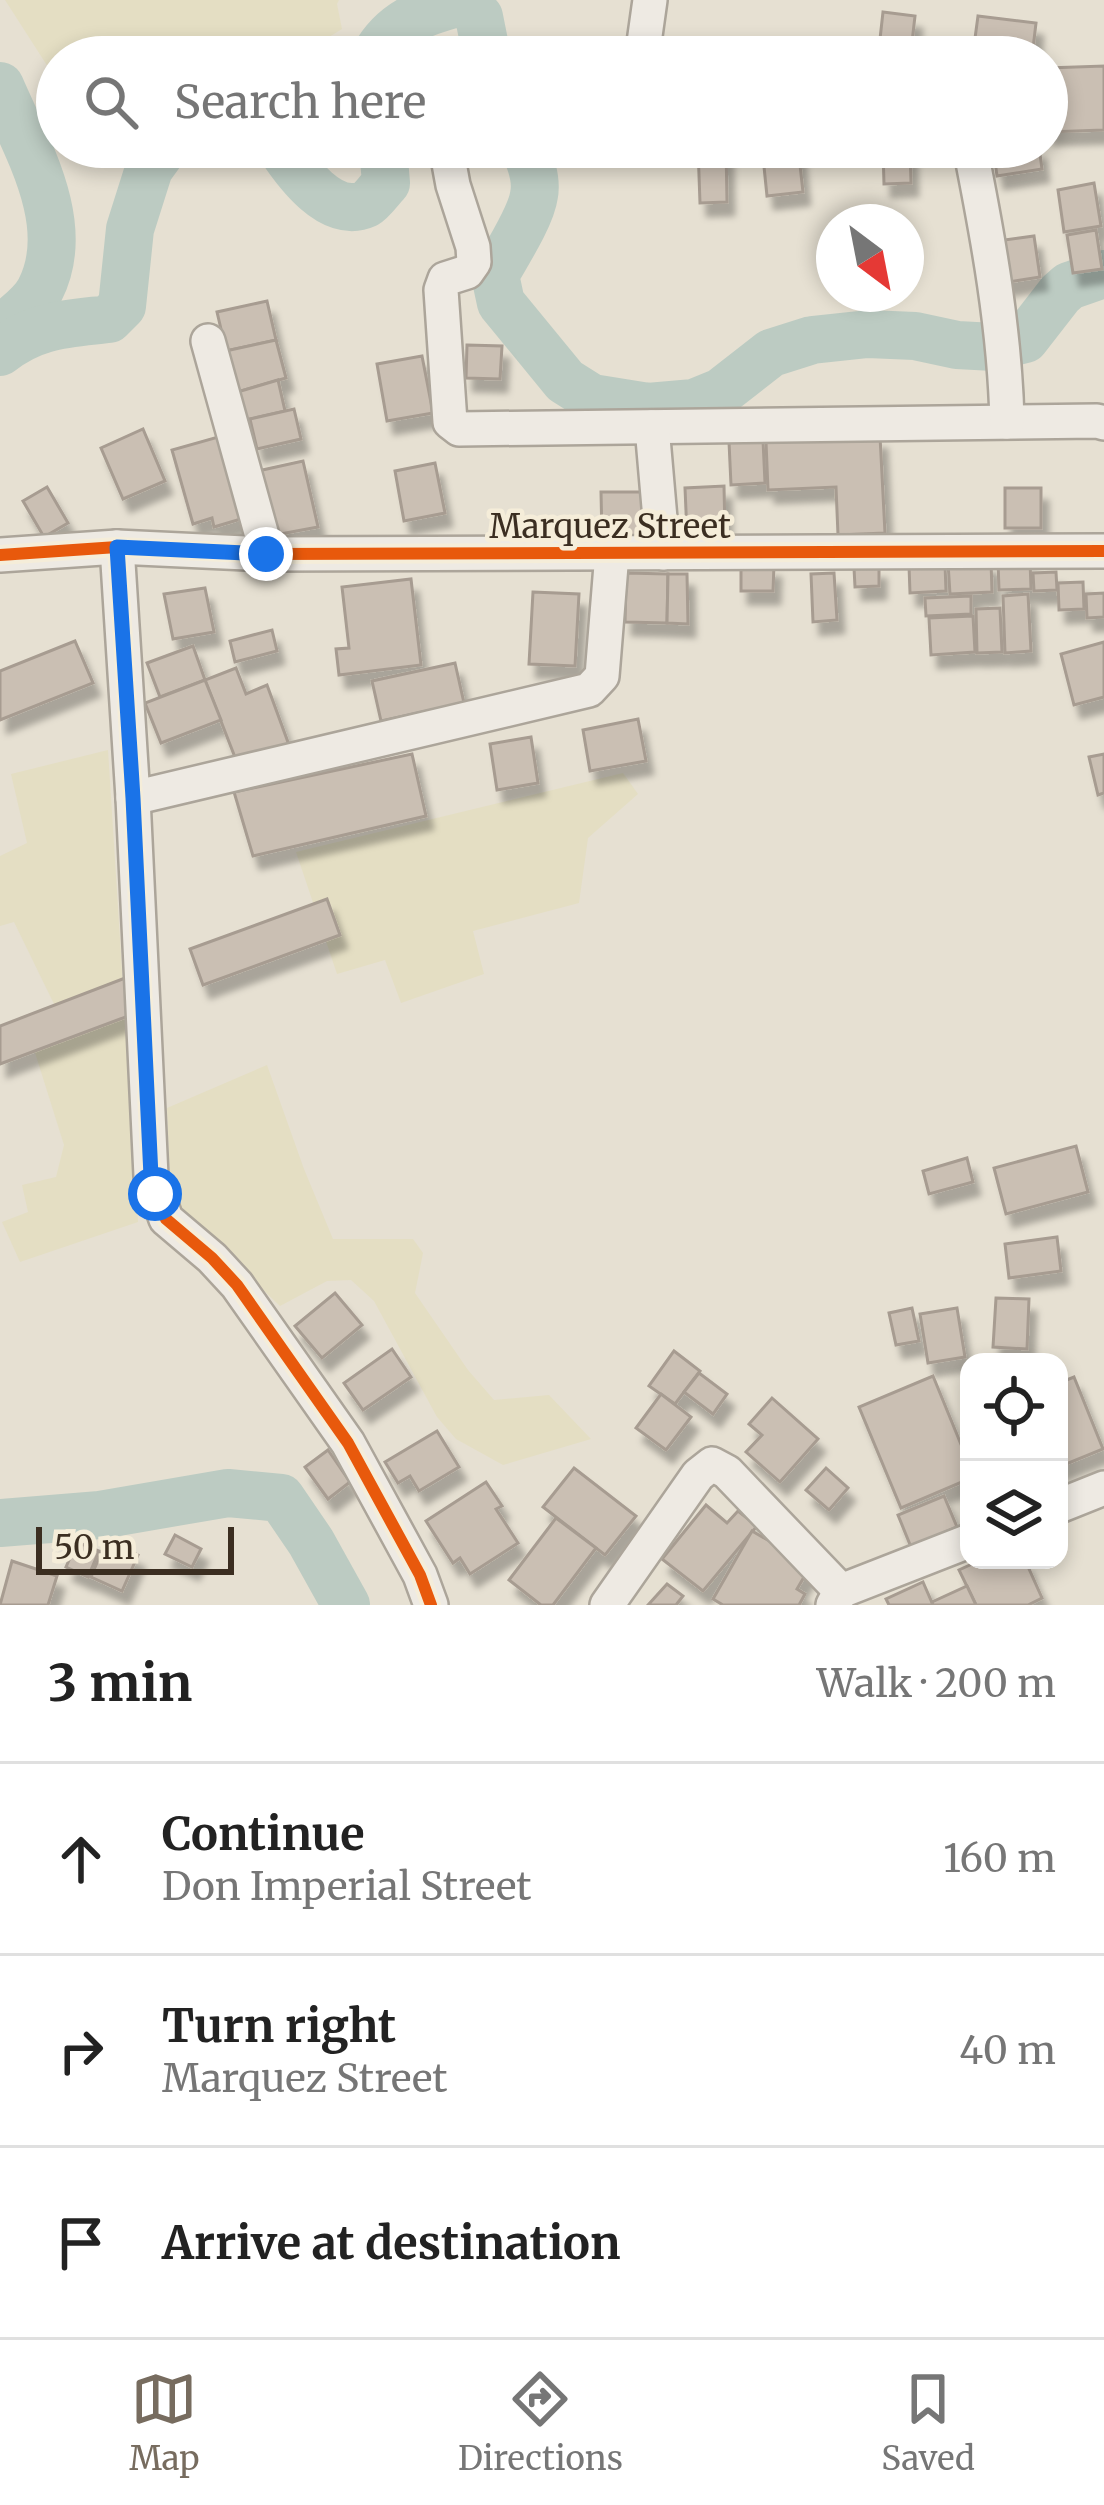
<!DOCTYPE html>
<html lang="en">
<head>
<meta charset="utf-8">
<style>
  :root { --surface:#fff; --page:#f2f2f2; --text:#222; --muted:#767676; --line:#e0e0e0; --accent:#776c5f }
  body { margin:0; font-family:Merriweather,serif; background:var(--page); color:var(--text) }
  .controls { position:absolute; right:36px; bottom:36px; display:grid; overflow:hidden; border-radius:24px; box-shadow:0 6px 18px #0003 }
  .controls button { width:108px; height:108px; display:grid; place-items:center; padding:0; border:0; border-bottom:3px solid var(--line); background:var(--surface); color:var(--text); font:60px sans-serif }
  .compass { position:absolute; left:816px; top:204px; width:108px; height:108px; border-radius:50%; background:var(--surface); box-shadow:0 6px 18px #0003; rotate:148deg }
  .scale { position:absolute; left:36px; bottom:30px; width:198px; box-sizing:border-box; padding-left:12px; border:6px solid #3b2e21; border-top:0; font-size:33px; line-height:42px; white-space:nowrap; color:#3b2e21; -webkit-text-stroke:9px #f5edd9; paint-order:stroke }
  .stop { position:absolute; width:36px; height:36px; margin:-27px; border:9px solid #1a73e8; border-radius:50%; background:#fff }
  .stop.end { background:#1a73e8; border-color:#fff; box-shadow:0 3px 12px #0008 }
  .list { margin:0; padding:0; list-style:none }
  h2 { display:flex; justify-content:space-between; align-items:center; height:156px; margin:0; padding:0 48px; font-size:51px }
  h2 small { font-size:39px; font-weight:400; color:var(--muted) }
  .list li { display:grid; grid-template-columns:78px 1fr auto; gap:36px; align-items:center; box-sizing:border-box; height:192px; padding:0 48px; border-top:3px solid var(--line) }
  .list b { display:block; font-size:45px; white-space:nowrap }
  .list p { margin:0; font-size:39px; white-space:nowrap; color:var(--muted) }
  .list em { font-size:39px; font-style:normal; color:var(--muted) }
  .icon { flex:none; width:66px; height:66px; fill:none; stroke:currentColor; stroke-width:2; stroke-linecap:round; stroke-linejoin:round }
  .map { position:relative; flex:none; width:1104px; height:1605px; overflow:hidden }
  .search { position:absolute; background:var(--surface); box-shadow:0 6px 18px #0003; left:36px; right:36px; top:36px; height:132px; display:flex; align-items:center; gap:30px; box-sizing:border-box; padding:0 42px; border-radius:66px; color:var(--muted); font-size:45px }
  .sheet { height:732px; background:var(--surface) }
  nav { display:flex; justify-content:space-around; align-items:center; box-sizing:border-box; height:168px; border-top:3px solid var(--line); background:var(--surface); font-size:33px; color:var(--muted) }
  nav a { display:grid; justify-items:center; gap:6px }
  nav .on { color:var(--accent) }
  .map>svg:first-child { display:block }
  .farmland { fill:#e4dec3 }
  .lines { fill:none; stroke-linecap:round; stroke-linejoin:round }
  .river { stroke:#bccbc2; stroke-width:48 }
  .building { fill:#cabfb3; stroke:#a79c91; stroke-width:3; filter:url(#shadow) }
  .minor-casing { stroke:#aca59a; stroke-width:38 }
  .minor { stroke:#eeeae3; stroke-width:33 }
  .cycleway-casing { stroke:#f5edd9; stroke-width:20 }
  .cycleway { stroke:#e8590c; stroke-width:12 }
  .route { stroke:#1a73e8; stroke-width:15 }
  .labels { text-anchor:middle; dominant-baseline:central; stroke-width:9; stroke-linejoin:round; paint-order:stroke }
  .street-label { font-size:33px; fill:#3b2e21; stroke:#f5edd9 }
</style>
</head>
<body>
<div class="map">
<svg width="1104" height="1605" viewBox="0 0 1104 1605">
  <defs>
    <filter id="shadow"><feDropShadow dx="7" dy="13" stdDeviation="3" flood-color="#0004"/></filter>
  </defs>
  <rect width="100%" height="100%" fill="#e6e0d2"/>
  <g class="farmland">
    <path d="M 5,0 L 339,0 L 337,4 L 342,29 L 308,50 L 267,57 L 57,57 L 57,81 Z"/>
    <path d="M 108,750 L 138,1222 L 20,1262 L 2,1222 L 28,1212 L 22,1185 L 56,1177 L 64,1145 L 26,1024 L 54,1004 L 14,922 L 0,926 L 0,856 L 27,843 L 11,774 Z"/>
    <path d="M 623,773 L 638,794 L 588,838 L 579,903 L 473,931 L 484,974 L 401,1003 L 385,960 L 337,974 L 296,852 Z"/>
    <path d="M 267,1065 L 304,1169 L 333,1239 L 413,1239 L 423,1253 L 415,1293 L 468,1370 L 494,1400 L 549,1395 L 591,1439 L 503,1465 L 456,1439 L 437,1417 L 374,1301 L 351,1280 L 327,1281 L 280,1306 L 183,1215 L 171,1200 L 167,1108 Z"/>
  </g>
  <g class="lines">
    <g class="river">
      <path d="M 374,57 C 395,19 425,12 464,1 L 479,17 L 487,57"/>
      <path d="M 0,86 C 26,147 74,224 40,290 C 32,306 13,318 0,330"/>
      <path d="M 280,147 C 296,171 331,220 366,204 C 373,200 380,189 386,183 L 383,147"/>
      <path d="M 524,147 C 530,160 537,180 534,195 C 531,217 506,255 495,275 L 501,303 L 565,381 L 592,398 L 648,407 L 694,403 L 721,392 L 771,353 L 812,340 L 868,334 L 915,336 L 957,345 L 994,347 L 1025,339 L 1060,294 L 1069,286 L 1104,274"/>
      <path d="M 0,352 C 35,324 67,324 109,319 L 122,306 L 130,229 L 149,169 L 165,147"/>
      <path d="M 0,1523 L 100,1515 L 228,1493 L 281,1498 L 311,1542 L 346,1605"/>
    </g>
  </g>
  <g class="building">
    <path d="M 883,12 L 915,16 L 911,51 L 879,48 Z"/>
    <path d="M 978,16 L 1036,23 L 1032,57 L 973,53 Z"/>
    <path d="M 1104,66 L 1104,130 L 1047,132 L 1047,68 Z"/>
    <path d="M 698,147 L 726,147 L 727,202 L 700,203 Z"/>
    <path d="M 762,147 L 798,147 L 803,192 L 767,196 Z"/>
    <path d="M 993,147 L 1039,147 L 1042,169 L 997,176 Z"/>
    <path d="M 883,150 L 910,150 L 911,183 L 884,184 Z"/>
    <path d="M 1094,183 L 1101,226 L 1064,232 L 1058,190 Z"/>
    <path d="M 1096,230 L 1102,269 L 1073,273 L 1067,235 Z"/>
    <path d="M 1034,236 L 1040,277 L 1002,283 L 997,241 Z"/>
    <path d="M 267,301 L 276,340 L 221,352 L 216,330 L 221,329 L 217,312 Z"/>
    <path d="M 276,340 L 286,378 L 234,393 L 221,352 Z"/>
    <path d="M 467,345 L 502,346 L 500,379 L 466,378 Z"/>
    <path d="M 422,356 L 433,413 L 387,421 L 377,364 Z"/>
    <path d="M 278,380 L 285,411 L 242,421 L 234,393 Z"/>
    <path d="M 294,409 L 301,439 L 257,449 L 250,419 Z"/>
    <path d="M 143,429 L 165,481 L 123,499 L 101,448 Z"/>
    <path d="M 880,436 L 885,533 L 838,535 L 836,487 L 768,490 L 766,442 Z"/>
    <path d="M 218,437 L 241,519 L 214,527 L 212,518 L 193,524 L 172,450 Z"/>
    <path d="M 763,440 L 765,483 L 731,485 L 729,442 Z"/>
    <path d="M 303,461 L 318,527 L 275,535 L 258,471 Z"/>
    <path d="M 435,463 L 445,513 L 404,521 L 395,471 Z"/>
    <path d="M 724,486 L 725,532 L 687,534 L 685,488 Z"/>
    <path d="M 47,487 L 68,523 L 44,537 L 23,501 Z"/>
    <rect x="1005" y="488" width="36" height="40"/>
    <path d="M 601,492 L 649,492 L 650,537 L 602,537 Z"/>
    <path d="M 1030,560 L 1031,589 L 999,590 L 998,562 Z"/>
    <path d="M 991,561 L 992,592 L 950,594 L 948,563 Z"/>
    <path d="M 741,564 L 774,565 L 773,591 L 741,591 Z"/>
    <path d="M 945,564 L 946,591 L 910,593 L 909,566 Z"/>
    <path d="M 879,566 L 879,586 L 855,587 L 854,568 Z"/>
    <path d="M 1056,572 L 1057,590 L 1034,591 L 1033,573 Z"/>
    <path d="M 626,573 L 668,574 L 667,623 L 625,622 Z"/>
    <path d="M 834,573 L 837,620 L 813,622 L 811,574 Z"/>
    <path d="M 668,574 L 687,574 L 688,624 L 667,623 Z"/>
    <path d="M 411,579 L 421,665 L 339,675 L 336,649 L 349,648 L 342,587 Z"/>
    <path d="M 1083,582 L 1084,609 L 1059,610 L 1058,583 Z"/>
    <path d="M 205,588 L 214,632 L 173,639 L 164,594 Z"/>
    <path d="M 533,592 L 579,594 L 575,666 L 529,664 Z"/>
    <path d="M 1104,593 L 1104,617 L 1087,618 L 1086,594 Z"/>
    <path d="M 1028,594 L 1031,651 L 1005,653 L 1003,596 Z"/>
    <path d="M 971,596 L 971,614 L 926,616 L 925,598 Z"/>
    <path d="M 1000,608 L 1002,652 L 977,653 L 976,609 Z"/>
    <path d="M 973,616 L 975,652 L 931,655 L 929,618 Z"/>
    <path d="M 272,630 L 277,651 L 235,662 L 230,641 Z"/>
    <path d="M 75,641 L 93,683 L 0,720 L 0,671 Z"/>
    <path d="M 1104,642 L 1104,697 L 1074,705 L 1061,654 Z"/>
    <path d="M 193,646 L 205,680 L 160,697 L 147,663 Z"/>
    <path d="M 455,663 L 464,703 L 381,721 L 372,681 Z"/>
    <path d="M 236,668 L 246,694 L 267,685 L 289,745 L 238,765 L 205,680 Z"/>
    <path d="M 205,680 L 221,720 L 161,743 L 145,703 Z"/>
    <path d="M 638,719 L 646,761 L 590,771 L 583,730 Z"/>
    <path d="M 531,737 L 538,783 L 497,790 L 490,744 Z"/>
    <path d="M 412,754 L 426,816 L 253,856 L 234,792 Z"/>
    <path d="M 1104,754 L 1104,793 L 1098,795 L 1089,757 Z"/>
    <path d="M 327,899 L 340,935 L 203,985 L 190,949 Z"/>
    <path d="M 146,970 L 147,1009 L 0,1064 L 0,1026 Z"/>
    <path d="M 1076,1146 L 1088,1192 L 1006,1214 L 994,1168 Z"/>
    <path d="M 967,1158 L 973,1182 L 929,1194 L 923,1171 Z"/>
    <path d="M 1057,1237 L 1061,1271 L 1009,1278 L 1005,1244 Z"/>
    <path d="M 335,1293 L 362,1325 L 322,1358 L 295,1326 Z"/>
    <path d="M 996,1298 L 1029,1299 L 1027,1349 L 993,1347 Z"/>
    <path d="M 912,1308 L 919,1341 L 896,1345 L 889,1313 Z"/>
    <path d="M 957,1308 L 965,1357 L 928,1363 L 920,1314 Z"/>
    <path d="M 392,1349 L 411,1377 L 363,1410 L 344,1383 Z"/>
    <path d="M 674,1351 L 700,1371 L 675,1404 L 649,1386 Z"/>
    <path d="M 699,1373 L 727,1394 L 713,1414 L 684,1392 Z"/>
    <path d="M 933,1376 L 969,1464 L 969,1479 L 901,1508 L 859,1407 Z"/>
    <path d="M 1074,1377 L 1103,1449 L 1059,1467 L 1059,1383 Z"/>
    <path d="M 661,1394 L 691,1417 L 666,1450 L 636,1428 Z"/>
    <path d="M 772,1398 L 818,1439 L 780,1482 L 746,1452 L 762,1435 L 749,1424 Z"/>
    <path d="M 437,1431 L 459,1467 L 419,1491 L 410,1476 L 398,1483 L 385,1462 Z"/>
    <path d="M 328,1450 L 350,1482 L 328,1499 L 305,1467 Z"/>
    <path d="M 574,1468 L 636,1516 L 605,1555 L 543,1507 Z"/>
    <path d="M 826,1468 L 848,1488 L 829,1510 L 806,1490 Z"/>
    <path d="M 486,1482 L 502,1506 L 496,1509 L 518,1543 L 470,1574 L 460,1558 L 453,1563 L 426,1521 Z"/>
    <path d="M 944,1496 L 957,1527 L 911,1547 L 898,1515 Z"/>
    <path d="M 706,1505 L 727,1523 L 738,1511 L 757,1526 L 703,1591 L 662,1559 Z"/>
    <path d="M 556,1518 L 596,1548 L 553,1605 L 541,1605 L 509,1580 Z"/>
    <path d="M 752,1531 L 811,1565 L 797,1589 L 805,1594 L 799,1605 L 723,1605 L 713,1599 Z"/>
    <path d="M 175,1535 L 201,1549 L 192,1567 L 165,1554 Z"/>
    <path d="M 106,1541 L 138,1555 L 122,1591 L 91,1577 Z"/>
    <path d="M 77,1542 L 99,1551 L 88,1577 L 66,1567 Z"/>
    <path d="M 981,1560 L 1025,1560 L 1042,1598 L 1028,1605 L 976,1605 L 959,1570 Z"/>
    <path d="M 12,1561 L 57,1576 L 48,1605 L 0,1605 Z"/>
    <path d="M 923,1582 L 933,1605 L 889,1605 L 886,1599 Z"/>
    <path d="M 667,1584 L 683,1596 L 676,1605 L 648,1605 Z"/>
    <path d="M 967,1586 L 976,1605 L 933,1605 L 932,1602 Z"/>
  </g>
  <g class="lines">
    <g class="minor-casing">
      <g id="minor">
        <path d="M 642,57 L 650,0"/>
        <path d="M 446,147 L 453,185 L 473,247 L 474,262 L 467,272 L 445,279 L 441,290 L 450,422 L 459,429 L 1097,421 L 1104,423"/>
        <path d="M 970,147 C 988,237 1005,330 1007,422"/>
        <path d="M 208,341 L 267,554"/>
        <path d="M 652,427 L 663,553"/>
        <path d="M 117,547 L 133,798 L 151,1176 L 166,1219 L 212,1258 L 237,1285 L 348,1443 L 420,1575 L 431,1605"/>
        <path d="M 0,555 L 117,547 L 267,554 L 1104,551"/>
        <path d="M 133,798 L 589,690 L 602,676 L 612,553"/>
        <path d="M 1059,1506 L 1104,1488"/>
        <path d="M 607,1605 L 698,1475 L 712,1464 L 727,1472 L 841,1591"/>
        <path d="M 833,1605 L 841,1591 L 969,1541"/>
      </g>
    </g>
    <use href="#minor" class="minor"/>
    <g class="cycleway-casing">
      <g id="cycleway">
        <path d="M 117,547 L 133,798 L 151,1176 L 166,1219 L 212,1258 L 237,1285 L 348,1443 L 420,1575 L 431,1605"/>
        <path d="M 0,555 L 117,547 L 267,554 L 1104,551"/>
      </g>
    </g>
    <use href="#cycleway" class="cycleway"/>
  </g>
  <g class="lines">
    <path class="route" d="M 155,1194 L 151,1176 L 133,798 L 117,547 L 266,554"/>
  </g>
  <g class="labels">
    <g class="street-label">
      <text x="610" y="526">Marquez Street</text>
    </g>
  </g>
</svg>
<div class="controls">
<button><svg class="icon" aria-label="locate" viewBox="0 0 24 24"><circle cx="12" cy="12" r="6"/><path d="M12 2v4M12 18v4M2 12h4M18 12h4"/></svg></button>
<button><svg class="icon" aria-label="layers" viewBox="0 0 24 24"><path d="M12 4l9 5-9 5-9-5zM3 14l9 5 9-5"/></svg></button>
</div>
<svg class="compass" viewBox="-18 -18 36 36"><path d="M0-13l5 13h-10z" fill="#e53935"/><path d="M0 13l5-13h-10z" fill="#767676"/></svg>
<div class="scale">50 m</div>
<div class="stop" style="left:155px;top:1194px"></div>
<div class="stop end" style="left:266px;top:554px"></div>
<div class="search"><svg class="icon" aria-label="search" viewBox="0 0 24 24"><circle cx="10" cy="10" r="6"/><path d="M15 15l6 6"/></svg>Search here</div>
</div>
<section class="sheet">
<h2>3 min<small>Walk · 200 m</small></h2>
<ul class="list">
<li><svg class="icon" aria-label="ahead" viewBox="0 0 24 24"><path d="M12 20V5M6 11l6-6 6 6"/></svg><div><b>Continue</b><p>Don Imperial Street</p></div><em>160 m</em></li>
<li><svg class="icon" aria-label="right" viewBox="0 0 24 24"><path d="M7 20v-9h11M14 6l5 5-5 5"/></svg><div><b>Turn right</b><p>Marquez Street</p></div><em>40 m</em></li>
<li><svg class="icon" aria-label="arrive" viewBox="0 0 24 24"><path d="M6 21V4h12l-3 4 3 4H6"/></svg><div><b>Arrive at destination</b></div></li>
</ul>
</section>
<nav>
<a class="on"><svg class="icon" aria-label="map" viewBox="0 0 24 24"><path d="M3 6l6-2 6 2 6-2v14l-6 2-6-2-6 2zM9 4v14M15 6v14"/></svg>Map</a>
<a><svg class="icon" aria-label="directions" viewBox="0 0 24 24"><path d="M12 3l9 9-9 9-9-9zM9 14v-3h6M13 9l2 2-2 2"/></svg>Directions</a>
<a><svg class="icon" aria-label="saved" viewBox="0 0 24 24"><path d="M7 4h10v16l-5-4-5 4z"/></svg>Saved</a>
</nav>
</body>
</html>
